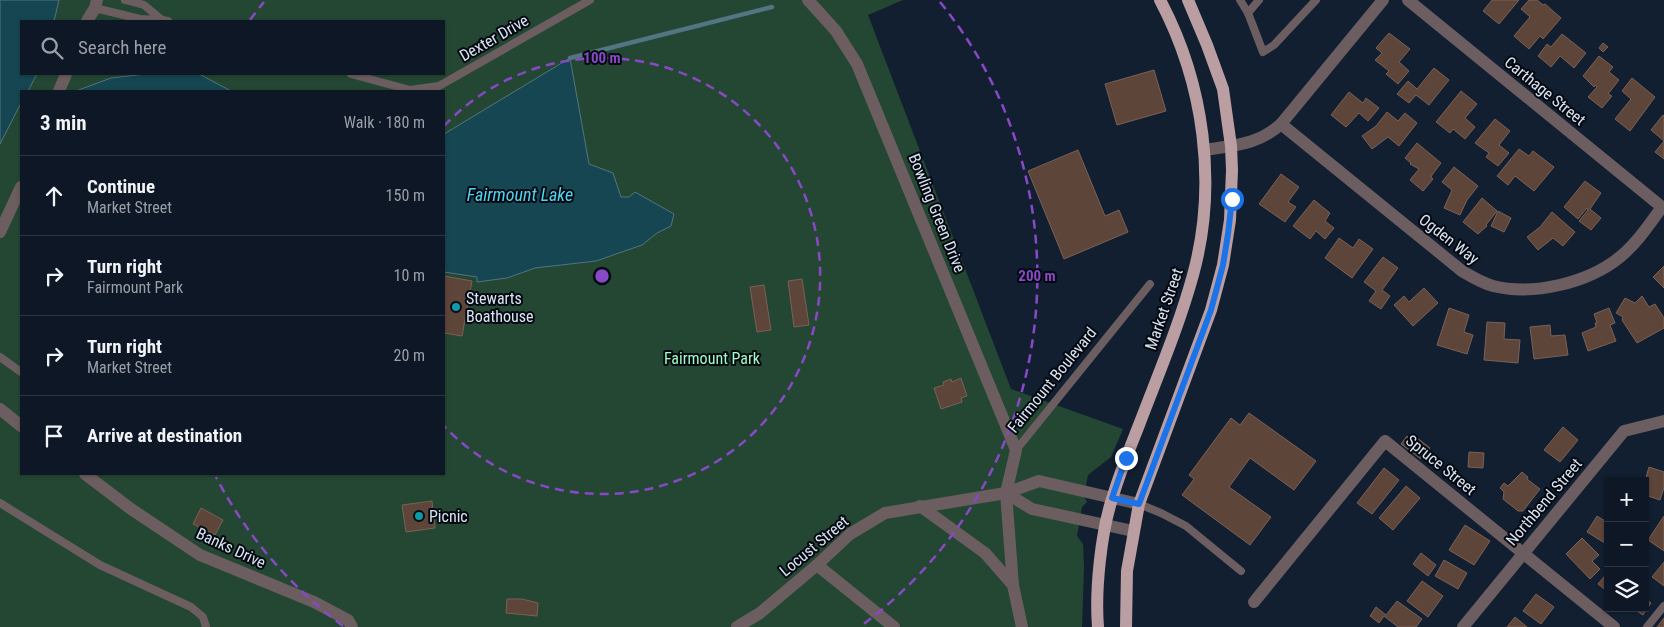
<!DOCTYPE html>
<html lang="en">
<head>
<meta charset="utf-8">
<style>
  :root { --surface:#0e1725; --page:#17202d; --text:#f1f3f6; --muted:#9b9fa7; --line:#2e3642 }
  body { margin:0; font-family:"Roboto Condensed",sans-serif; background:var(--page); color:var(--text) }
  .controls { position:absolute; right:15px; bottom:15px; display:grid; overflow:hidden; border-radius:0px; box-shadow:0 1px 4px #0004 }
  .controls button { width:45px; height:45px; display:grid; place-items:center; padding:0; border:0; border-bottom:1px solid var(--line); background:var(--surface); color:var(--text); font:25px sans-serif }
  .stop { position:absolute; width:15px; height:15px; margin:-11px; border:4px solid #1a73e8; border-radius:50%; background:#fff }
  .stop.end { background:#1a73e8; border-color:#fff; box-shadow:0 1px 5px #0008 }
  .list { margin:0; padding:0; list-style:none }
  h2 { display:flex; justify-content:space-between; align-items:center; height:65px; margin:0; padding:0 20px; font-size:21px }
  h2 small { font-size:16px; font-weight:400; color:var(--muted) }
  .list li { display:grid; grid-template-columns:32px 1fr auto; gap:15px; align-items:center; box-sizing:border-box; height:80px; padding:0 20px; border-top:1px solid var(--line) }
  .list b { display:block; font-size:19px; white-space:nowrap }
  .list p { margin:0; font-size:16px; white-space:nowrap; color:var(--muted) }
  .list em { font-size:16px; font-style:normal; color:var(--muted) }
  .icon { flex:none; width:28px; height:28px; fill:none; stroke:currentColor; stroke-width:2; stroke-linecap:round; stroke-linejoin:round }
  .map { position:relative; flex:none; width:1664px; height:627px; overflow:hidden }
  .search { position:absolute; background:var(--surface); box-shadow:0 1px 4px #0004; left:20px; top:20px; width:425px; height:55px; display:flex; align-items:center; gap:12px; box-sizing:border-box; padding:0 18px; border-radius:0px; color:var(--muted); font-size:19px }
  .panel { position:absolute; background:var(--surface); box-shadow:0 1px 4px #0004; left:20px; top:90px; width:425px; height:385px; border-radius:0px }
  .map>svg:first-child { display:block }
  .green { fill:#244733; fill-rule:evenodd }
  .water { fill:#164651; stroke:#517581 }
  .lines { fill:none; stroke-linecap:round; stroke-linejoin:round }
  .stream { stroke:#517581; stroke-width:4.5 }
  .building { fill:#5e453a; stroke:#7b6055 }
  .service { stroke:#6c5e60; stroke-width:8 }
  .minor { stroke:#6c5e60; stroke-width:12 }
  .primary { stroke:#ba9ea2; stroke-width:12 }
  .route { stroke:#1a73e8; stroke-width:6 }
  .ring { fill:none; stroke:#8948c6; stroke-width:2.5; stroke-dasharray:9 6 }
  .culture-dot { fill:#0f9aa8; stroke:#040911; stroke-width:2 }
  .labels { text-anchor:middle; dominant-baseline:central; stroke-width:4; stroke-linejoin:round; paint-order:stroke }
  .street-label { font-size:16px; fill:#dae4f0; stroke:#040911 }
  .poi-label { font-size:16px; fill:#dae4f0; stroke:#040911; text-anchor:start }
  .park-label { font-size:16px; fill:#9ffdc3; stroke:#040911 }
  .water-label { font-size:18px; font-style:italic; fill:#52d5f2; stroke:#040911 }
  .centre { fill:#8948c6; stroke:#040911; stroke-width:2.5 }
  .ring-label { font-size:15px; text-anchor:middle; font-weight:bold; fill:#8948c6; stroke:#040911; stroke-width:4; stroke-linejoin:round; paint-order:stroke }
</style>
</head>
<body>
<div class="map">
<svg width="1664" height="627" viewBox="0 0 1664 627">
  <rect width="100%" height="100%" fill="#121f31"/>
  <path class="green" d="M 0,0 L 903,0 L 868,15 L 1011,389 L 1123,429 L 1111,457 L 1088,475 L 1084,496 L 1087,502 L 1082,507 L 1077,536 L 1083,544 L 1084,567 L 1082,627 L 0,627 ZM 21,21 L 444,21 L 444,74 L 21,74 ZM 21,91 L 444,91 L 444,474 L 21,474 Z"/>
  <g class="water">
    <path d="M 0,0 L 59,0 L 54,21 L 21,21 L 21,74 L 37,74 L 28,91 L 21,91 L 21,103 L 0,144 Z"/>
    <path d="M 570,58 L 589,164 L 613,173 L 621,197 L 629,197 L 635,192 L 674,214 L 671,226 L 657,233 L 642,245 L 596,261 L 535,268 L 507,278 L 477,282 L 477,277 L 444,272 L 444,134 Z"/>
    <path d="M 146,74 L 199,74 L 231,91 L 76,91 L 111,78 Z"/>
  </g>
  <g class="lines">
    <path class="stream" d="M 570,58 L 772,7"/>
  </g>
  <g class="building">
    <path d="M 1492,0 L 1519,0 L 1499,24 L 1483,11 Z"/>
    <path d="M 1529,0 L 1537,0 L 1543,5 L 1545,4 L 1561,18 L 1543,39 L 1540,36 L 1529,49 L 1514,36 L 1530,17 L 1521,9 Z"/>
    <path d="M 1389,33 L 1410,49 L 1399,62 L 1409,71 L 1398,84 L 1386,74 L 1389,71 L 1375,60 L 1382,53 L 1376,48 Z"/>
    <path d="M 1562,34 L 1586,53 L 1574,68 L 1560,56 L 1551,67 L 1538,56 L 1547,44 L 1551,47 Z"/>
    <path d="M 1603,43 L 1608,47 L 1603,52 L 1599,48 Z"/>
    <path d="M 1599,56 L 1613,67 L 1609,72 L 1619,80 L 1608,94 L 1612,96 L 1602,108 L 1588,97 L 1597,87 L 1595,85 L 1594,87 L 1583,76 Z"/>
    <path d="M 1434,68 L 1449,80 L 1429,105 L 1416,95 L 1409,103 L 1397,94 L 1408,81 L 1417,89 Z"/>
    <path d="M 1154,70 L 1166,111 L 1117,125 L 1105,84 Z"/>
    <path d="M 1632,78 L 1655,97 L 1630,131 L 1615,119 L 1631,99 L 1622,91 Z"/>
    <path d="M 1461,91 L 1477,104 L 1465,118 L 1475,127 L 1465,139 L 1453,129 L 1450,133 L 1436,122 Z"/>
    <path d="M 1349,92 L 1363,103 L 1366,98 L 1379,108 L 1368,121 L 1359,113 L 1346,127 L 1331,115 Z"/>
    <path d="M 1387,112 L 1398,121 L 1405,113 L 1417,123 L 1399,146 L 1388,137 L 1372,149 L 1362,136 L 1376,126 Z"/>
    <path d="M 1663,115 L 1664,116 L 1664,141 L 1651,130 Z"/>
    <path d="M 1495,119 L 1510,131 L 1499,145 L 1509,153 L 1498,166 L 1486,157 L 1489,153 L 1475,143 Z"/>
    <path d="M 1664,141 L 1664,159 L 1655,152 Z"/>
    <path d="M 1417,143 L 1441,163 L 1432,175 L 1431,177 L 1433,179 L 1423,191 L 1410,180 L 1419,169 L 1410,164 L 1411,163 L 1405,158 Z"/>
    <path d="M 1519,149 L 1529,156 L 1533,151 L 1554,167 L 1534,191 L 1515,176 L 1508,185 L 1497,176 Z"/>
    <path d="M 1078,150 L 1105,216 L 1119,210 L 1128,232 L 1064,259 L 1028,171 Z"/>
    <path d="M 1454,167 L 1478,186 L 1467,200 L 1460,215 L 1444,208 L 1452,190 L 1442,182 Z"/>
    <path d="M 1281,174 L 1299,187 L 1288,202 L 1296,207 L 1285,222 L 1259,204 Z"/>
    <path d="M 1585,181 L 1601,193 L 1590,209 L 1601,218 L 1591,230 L 1579,221 L 1588,210 L 1587,208 L 1578,219 L 1564,207 Z"/>
    <path d="M 1482,198 L 1497,211 L 1486,225 L 1487,226 L 1478,234 L 1463,222 Z"/>
    <path d="M 1314,200 L 1330,213 L 1325,221 L 1334,228 L 1325,239 L 1316,231 L 1310,239 L 1293,226 Z"/>
    <path d="M 1498,211 L 1511,218 L 1504,232 L 1491,226 Z"/>
    <path d="M 1552,212 L 1575,232 L 1563,246 L 1553,238 L 1538,250 L 1527,237 L 1540,227 Z"/>
    <path d="M 1339,238 L 1353,248 L 1359,239 L 1373,249 L 1352,278 L 1325,258 Z"/>
    <path d="M 1383,257 L 1398,268 L 1382,290 L 1390,296 L 1381,309 L 1369,301 L 1376,291 L 1364,282 Z"/>
    <path d="M 1664,266 L 1664,288 L 1653,277 Z"/>
    <path d="M 444,276 L 472,281 L 462,336 L 444,333 Z"/>
    <path d="M 802,279 L 809,325 L 794,327 L 788,281 Z"/>
    <path d="M 764,285 L 771,330 L 757,332 L 750,287 Z"/>
    <path d="M 1424,288 L 1438,303 L 1413,326 L 1394,305 L 1404,296 L 1409,302 Z"/>
    <path d="M 1642,296 L 1649,307 L 1655,304 L 1664,318 L 1664,328 L 1637,343 L 1622,320 L 1623,317 L 1616,313 L 1625,298 L 1635,303 Z"/>
    <path d="M 1449,308 L 1469,315 L 1464,332 L 1473,335 L 1467,354 L 1437,345 Z"/>
    <path d="M 1609,308 L 1615,323 L 1610,325 L 1616,341 L 1588,351 L 1582,333 L 1596,327 L 1595,323 L 1597,323 L 1594,314 Z"/>
    <path d="M 1487,322 L 1505,323 L 1504,339 L 1520,340 L 1518,363 L 1484,360 Z"/>
    <path d="M 1550,325 L 1551,336 L 1565,335 L 1568,355 L 1534,359 L 1530,327 Z"/>
    <path d="M 961,378 L 967,396 L 961,398 L 962,402 L 941,409 L 934,388 L 944,385 L 943,382 L 951,379 L 952,382 Z"/>
    <path d="M 1249,413 L 1316,461 L 1294,490 L 1250,458 L 1229,487 L 1271,517 L 1250,545 L 1182,495 L 1194,479 L 1189,475 L 1231,418 L 1240,425 Z"/>
    <path d="M 1563,427 L 1578,440 L 1560,462 L 1544,450 Z"/>
    <path d="M 1412,434 L 1430,448 L 1421,459 L 1401,444 L 1407,436 L 1409,438 Z"/>
    <path d="M 1469,452 L 1484,453 L 1483,468 L 1468,467 Z"/>
    <path d="M 1649,467 L 1664,472 L 1664,488 L 1660,500 L 1645,495 L 1645,481 Z"/>
    <path d="M 1384,468 L 1399,480 L 1372,514 L 1357,503 Z"/>
    <path d="M 1522,472 L 1528,477 L 1527,479 L 1540,489 L 1523,511 L 1518,511 L 1503,499 L 1504,492 L 1500,488 L 1504,483 L 1508,486 Z"/>
    <path d="M 1406,486 L 1420,498 L 1393,530 L 1379,518 Z"/>
    <path d="M 432,501 L 435,528 L 406,532 L 402,505 Z"/>
    <path d="M 201,508 L 223,520 L 215,535 L 193,524 Z"/>
    <path d="M 1597,516 L 1608,523 L 1608,545 L 1587,532 Z"/>
    <path d="M 1664,516 L 1664,551 L 1648,540 Z"/>
    <path d="M 1465,525 L 1490,541 L 1474,565 L 1449,550 Z"/>
    <path d="M 1582,538 L 1599,555 L 1592,561 L 1600,569 L 1590,579 L 1566,554 Z"/>
    <path d="M 1421,553 L 1436,565 L 1428,576 L 1413,564 Z"/>
    <path d="M 1444,560 L 1467,573 L 1458,589 L 1435,576 Z"/>
    <path d="M 1664,562 L 1664,586 L 1652,577 Z"/>
    <path d="M 1608,572 L 1608,592 L 1598,584 Z"/>
    <path d="M 1422,581 L 1443,596 L 1428,617 L 1407,601 Z"/>
    <path d="M 1536,594 L 1554,607 L 1541,624 L 1523,611 Z"/>
    <path d="M 1645,598 L 1651,603 L 1643,615 L 1632,608 L 1645,608 Z"/>
    <path d="M 507,599 L 522,599 L 538,603 L 537,616 L 506,613 Z"/>
    <path d="M 1397,601 L 1422,619 L 1416,627 L 1398,627 L 1384,616 L 1379,623 L 1370,616 L 1376,607 L 1386,615 Z"/>
    <path d="M 1515,617 L 1527,627 L 1507,627 Z"/>
    <path d="M 1664,618 L 1664,627 L 1657,627 Z"/>
  </g>
  <g class="lines">
    <g class="service">
      <path d="M 125,0 L 144,5 L 162,20 L 168,21"/>
      <path d="M 1240,0 L 1248,13 L 1259,0"/>
      <path d="M 95,8 L 140,19 L 162,20"/>
      <path d="M 1248,13 L 1263,52 L 1274,45 L 1316,0"/>
      <path d="M 351,74 L 410,90 L 439,86 L 590,0"/>
      <path d="M 0,357 L 21,372"/>
      <path d="M 1016,450 L 1150,284"/>
      <path d="M 0,503 L 100,565 L 191,607 L 203,617 L 206,627"/>
      <path d="M 1139,504 L 1161,513 L 1186,526 L 1241,571"/>
      <path d="M 1647,627 L 1664,606"/>
    </g>
    <g class="minor">
      <path d="M 808,0 L 836,31 L 857,64 L 1016,450 L 1006,493 L 1013,585 L 1022,627"/>
      <path d="M 87,21 L 95,8 L 97,0"/>
      <path d="M 59,91 L 66,74"/>
      <path d="M 1281,124 L 1462,271 C 1472,277 1482,283 1493,286 C 1533,296 1588,283 1620,257 C 1637,243 1649,225 1662,207 L 1408,0"/>
      <path d="M 1205,150 C 1234,145 1258,145 1281,124 L 1383,0"/>
      <path d="M 0,232 L 21,187"/>
      <path d="M 0,409 L 21,426"/>
      <path d="M 85,474 L 131,509 L 200,555 L 314,602 L 348,620 L 352,627"/>
      <path d="M 1006,493 L 1032,509 L 1133,531"/>
      <path d="M 920,506 L 985,553 L 1013,585"/>
      <path d="M 817,565 L 894,627"/>
      <path d="M 1254,602 L 1385,441 L 1614,627"/>
      <path d="M 737,627 L 760,613 L 817,565 L 850,534 L 885,513 L 1006,493 L 1039,481 L 1139,504"/>
      <path d="M 1463,627 L 1624,431 L 1664,421"/>
    </g>
    <g class="primary">
      <path d="M 1098,627 C 1095,590 1101,531 1113,496 C 1120,472 1130,448 1139,425 C 1158,375 1179,326 1193,275 C 1218,184 1204,83 1160,0"/>
      <path d="M 1126,627 L 1127,571 L 1139,504 L 1211,310 L 1223,265 L 1230,220 L 1232,170 L 1231,146 L 1223,89 L 1207,45 L 1188,0"/>
    </g>
  </g>
  <g class="lines">
    <path class="route" d="M 1126,458 L 1112,498 L 1139,504 L 1211,310 L 1223,265 L 1228,234 L 1232,199"/>
  </g>
  <g class="ring">
    <path d="M444 126A218 218 0 1 1 444 426"/>
    <path d="M343 626A435 435 0 0 1 216 477M250 20A435 435 0 0 1 264 2M940 2A435 435 0 0 1 861 626"/>
  </g>
  <g class="culture-dot">
    <circle cx="456" cy="307" r="5"/>
    <circle cx="419" cy="516" r="5"/>
  </g>
  <g class="labels">
    <g class="street-label">
      <text transform="translate(494 38) rotate(-30)">Dexter Drive</text>
      <text transform="translate(1545 91) rotate(39)">Carthage Street</text>
      <text transform="translate(937 213) rotate(68)">Bowling Green Drive</text>
      <text transform="translate(1449 239) rotate(38)">Ogden Way</text>
      <text transform="translate(1164 309) rotate(-71)">Market Street</text>
      <text transform="translate(1052 380) rotate(-51)">Fairmount Boulevard</text>
      <text transform="translate(1441 465) rotate(39)">Spruce Street</text>
      <text transform="translate(1544 502) rotate(-50)">Northbend Street</text>
      <text transform="translate(814 546) rotate(-40)">Locust Street</text>
      <text transform="translate(231 548) rotate(25)">Banks Drive</text>
    </g>
    <g class="poi-label">
      <text x="466" y="298">Stewarts<tspan x="466" dy="18">Boathouse</tspan></text>
      <text x="429" y="516">Picnic</text>
    </g>
    <g class="park-label">
      <text x="712" y="358">Fairmount Park</text>
    </g>
    <g class="water-label">
      <text x="520" y="194">Fairmount Lake</text>
    </g>
  </g>
  <circle cx="602" cy="276" r="8" class="centre"/>
  <g class="ring-label">
    <text x="602" y="63">100 m</text>
    <text x="1037" y="281">200 m</text>
  </g>
</svg>
<div class="controls">
<button>+</button>
<button>−</button>
<button><svg class="icon" aria-label="layers" viewBox="0 0 24 24"><path d="M12 4l9 5-9 5-9-5zM3 14l9 5 9-5"/></svg></button>
</div>
<div class="stop" style="left:1232px;top:199px"></div>
<div class="stop end" style="left:1126px;top:458px"></div>
<div class="search"><svg class="icon" aria-label="search" viewBox="0 0 24 24"><circle cx="10" cy="10" r="6"/><path d="M15 15l6 6"/></svg>Search here</div>
<section class="panel">
<h2>3 min<small>Walk · 180 m</small></h2>
<ul class="list">
<li><svg class="icon" aria-label="ahead" viewBox="0 0 24 24"><path d="M12 20V5M6 11l6-6 6 6"/></svg><div><b>Continue</b><p>Market Street</p></div><em>150 m</em></li>
<li><svg class="icon" aria-label="right" viewBox="0 0 24 24"><path d="M7 20v-9h11M14 6l5 5-5 5"/></svg><div><b>Turn right</b><p>Fairmount Park</p></div><em>10 m</em></li>
<li><svg class="icon" aria-label="right" viewBox="0 0 24 24"><path d="M7 20v-9h11M14 6l5 5-5 5"/></svg><div><b>Turn right</b><p>Market Street</p></div><em>20 m</em></li>
<li><svg class="icon" aria-label="arrive" viewBox="0 0 24 24"><path d="M6 21V4h12l-3 4 3 4H6"/></svg><div><b>Arrive at destination</b></div></li>
</ul>
</section>
</div>
</body>
</html>
